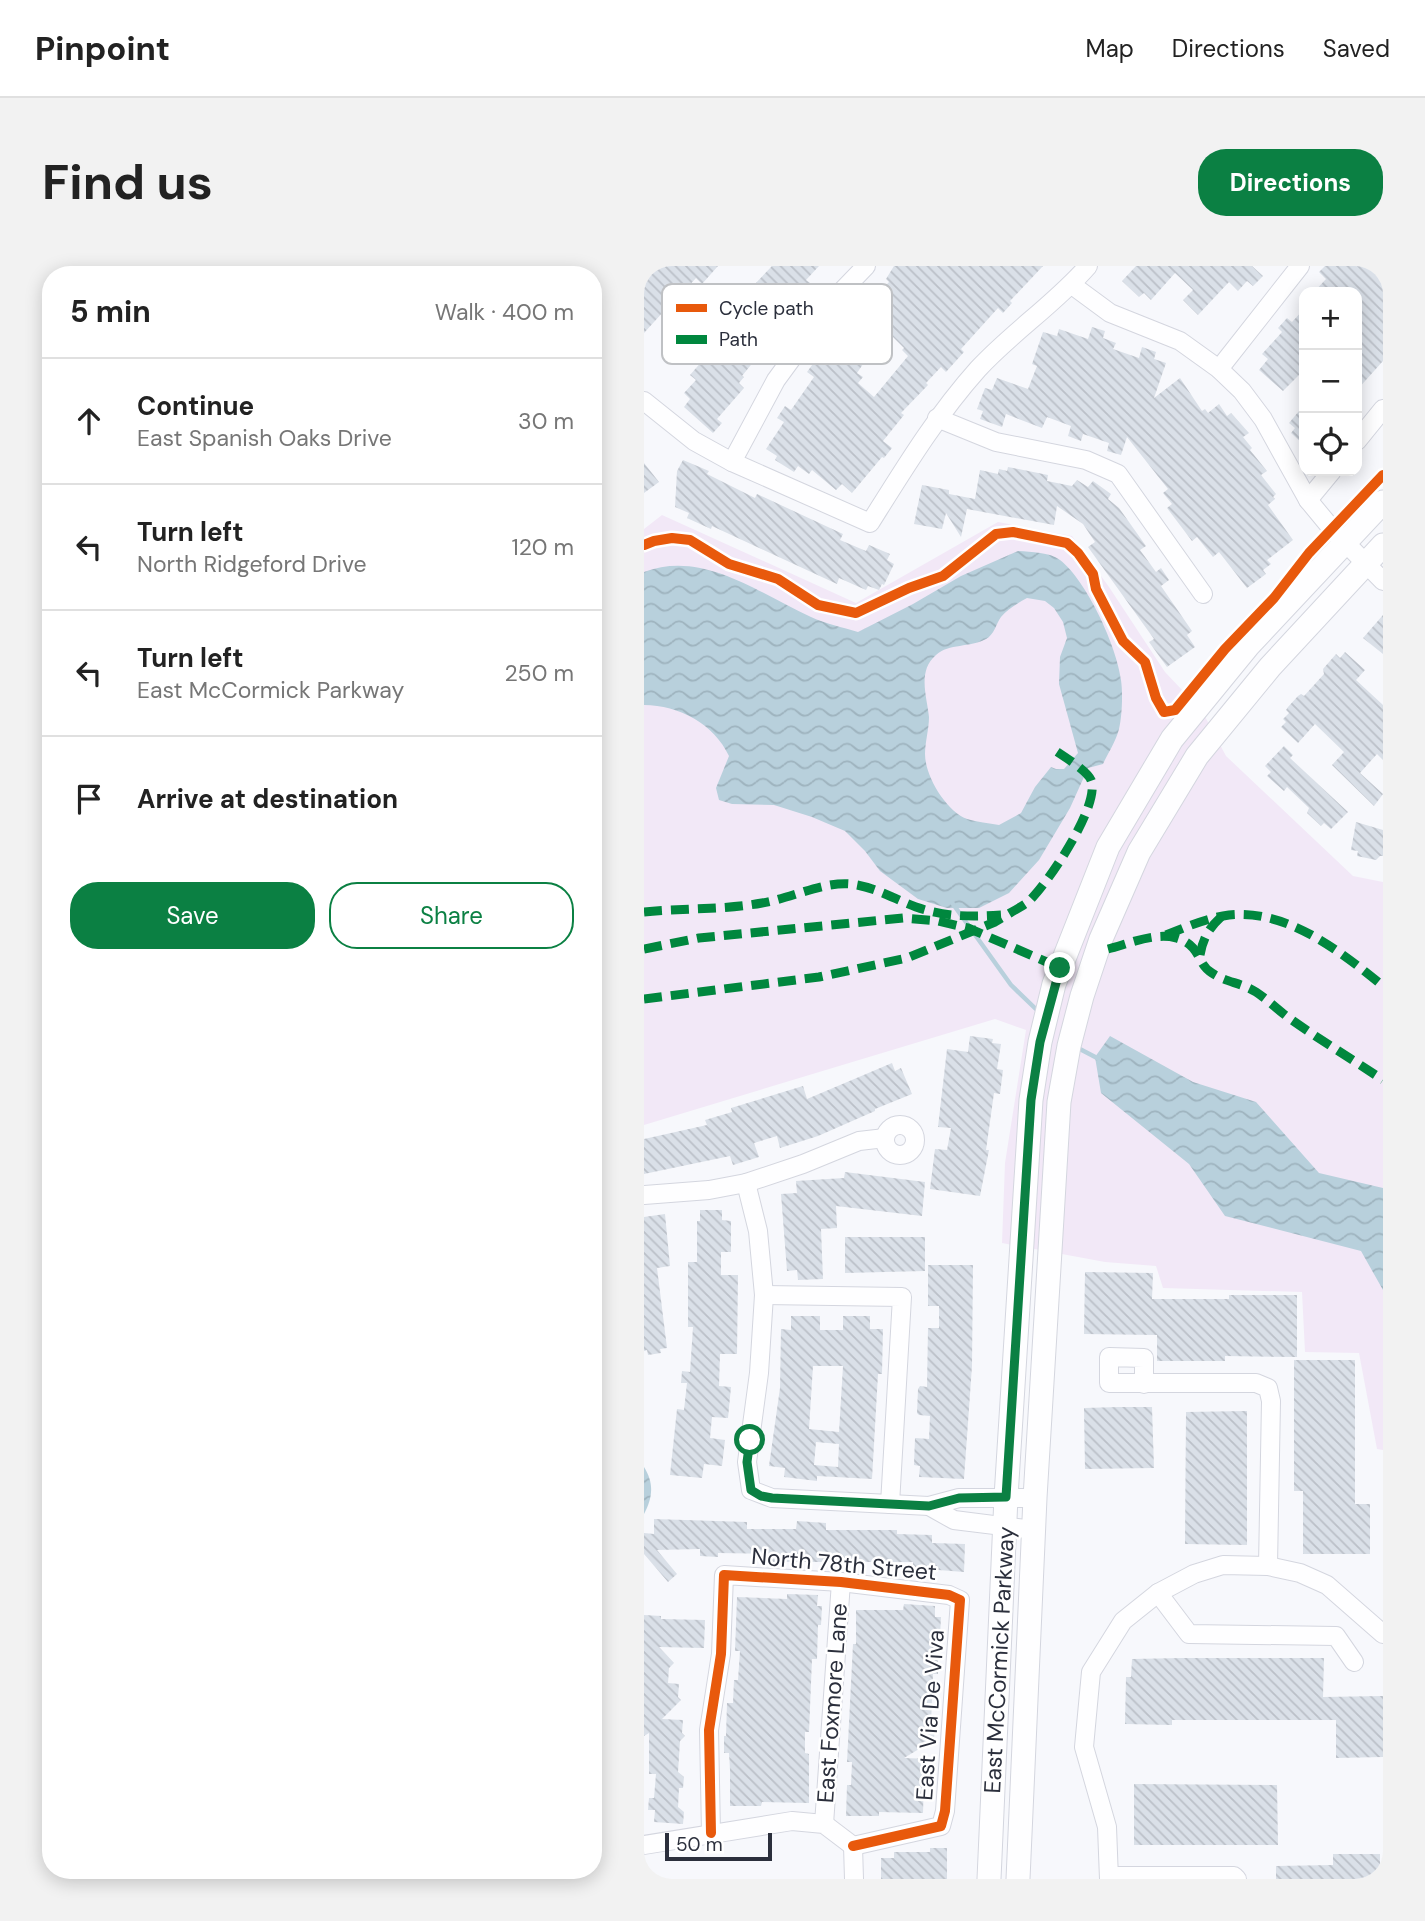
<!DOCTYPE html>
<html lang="en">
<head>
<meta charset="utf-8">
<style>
  :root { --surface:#fff; --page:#f2f2f2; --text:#222; --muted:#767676; --line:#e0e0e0; --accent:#0b8043 }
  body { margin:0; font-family:"DM Sans",sans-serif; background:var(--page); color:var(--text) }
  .controls { position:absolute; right:21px; top:21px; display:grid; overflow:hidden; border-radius:14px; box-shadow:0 4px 18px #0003 }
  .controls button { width:63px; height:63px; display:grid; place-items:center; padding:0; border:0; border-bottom:2px solid var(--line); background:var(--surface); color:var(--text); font:35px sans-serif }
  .scale { position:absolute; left:21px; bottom:18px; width:107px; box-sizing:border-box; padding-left:7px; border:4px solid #2b2f3c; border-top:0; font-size:19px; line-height:24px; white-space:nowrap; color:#2b2f3c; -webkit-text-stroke:5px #fff; paint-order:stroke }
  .stop { position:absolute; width:21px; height:21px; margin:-16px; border:5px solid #0b8043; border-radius:50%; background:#fff }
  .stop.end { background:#0b8043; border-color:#fff; box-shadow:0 2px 7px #0008 }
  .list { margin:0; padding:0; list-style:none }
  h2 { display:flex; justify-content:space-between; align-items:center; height:91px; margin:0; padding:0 28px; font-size:30px }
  h2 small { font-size:23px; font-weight:400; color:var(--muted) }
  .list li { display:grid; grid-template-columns:46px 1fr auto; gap:21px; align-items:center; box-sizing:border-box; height:126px; padding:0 28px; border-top:2px solid var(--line) }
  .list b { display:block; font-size:26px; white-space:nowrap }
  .list p { margin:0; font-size:23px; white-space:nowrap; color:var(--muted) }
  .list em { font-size:23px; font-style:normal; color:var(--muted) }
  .actions { display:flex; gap:14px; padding:21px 28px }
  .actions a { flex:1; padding:16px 0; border:2px solid var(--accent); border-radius:28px; text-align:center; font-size:24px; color:var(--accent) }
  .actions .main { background:var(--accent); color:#fff }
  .icon { flex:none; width:38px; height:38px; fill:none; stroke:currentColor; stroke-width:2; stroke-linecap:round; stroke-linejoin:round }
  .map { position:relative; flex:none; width:739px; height:1613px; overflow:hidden; border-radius:28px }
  header { display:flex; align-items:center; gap:42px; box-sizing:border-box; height:98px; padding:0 35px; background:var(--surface); border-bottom:2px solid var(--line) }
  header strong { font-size:33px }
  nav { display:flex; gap:38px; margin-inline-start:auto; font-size:24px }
  .intro { display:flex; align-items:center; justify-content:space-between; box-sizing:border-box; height:168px; padding:0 42px }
  h1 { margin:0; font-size:49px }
  .button { padding:18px 32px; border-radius:28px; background:var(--accent); color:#fff; font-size:24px; font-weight:700 }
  main { display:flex; gap:42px; padding:0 42px }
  aside { flex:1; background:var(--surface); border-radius:28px; box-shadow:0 4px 18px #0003 }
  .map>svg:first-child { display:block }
  .green { fill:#f2e8f7 }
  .water { fill:url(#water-waves); fill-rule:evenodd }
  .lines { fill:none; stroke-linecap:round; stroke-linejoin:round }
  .stream { stroke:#b8d0dc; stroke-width:4.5 }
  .building { fill:url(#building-back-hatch); fill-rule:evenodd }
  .minor-casing { stroke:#d4d6df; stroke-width:20 }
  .major-casing { stroke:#d4d6df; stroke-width:25 }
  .minor { stroke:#fefeff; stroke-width:18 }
  .major { stroke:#fefeff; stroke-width:23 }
  .quiet { stroke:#00873e; stroke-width:9; stroke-dasharray:18 9; stroke-linecap:butt }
  .cycleway-casing { stroke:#fff; stroke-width:15 }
  .cycleway { stroke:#e8590c; stroke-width:10 }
  .route { stroke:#0b8043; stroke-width:9 }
  .labels { text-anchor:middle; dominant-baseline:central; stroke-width:5; stroke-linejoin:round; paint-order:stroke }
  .street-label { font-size:23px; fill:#2b2f3c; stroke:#fff }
  .key { fill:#fff; stroke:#bfc1c4; stroke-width:2 }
  .key-label { font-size:19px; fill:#2b2f3c }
</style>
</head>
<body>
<header>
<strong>Pinpoint</strong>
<nav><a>Map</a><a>Directions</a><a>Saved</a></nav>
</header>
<div class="intro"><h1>Find us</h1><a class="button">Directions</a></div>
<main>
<aside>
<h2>5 min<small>Walk · 400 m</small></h2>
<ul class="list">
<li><svg class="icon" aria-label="ahead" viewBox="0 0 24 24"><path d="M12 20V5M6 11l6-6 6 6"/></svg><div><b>Continue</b><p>East Spanish Oaks Drive</p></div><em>30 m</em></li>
<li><svg class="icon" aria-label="left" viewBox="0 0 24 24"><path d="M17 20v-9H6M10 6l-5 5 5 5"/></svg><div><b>Turn left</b><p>North Ridgeford Drive</p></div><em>120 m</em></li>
<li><svg class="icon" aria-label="left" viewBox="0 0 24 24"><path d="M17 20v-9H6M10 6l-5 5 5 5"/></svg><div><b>Turn left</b><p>East McCormick Parkway</p></div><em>250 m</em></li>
<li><svg class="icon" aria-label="arrive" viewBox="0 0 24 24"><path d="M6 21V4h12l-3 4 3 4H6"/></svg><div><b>Arrive at destination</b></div></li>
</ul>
<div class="actions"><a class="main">Save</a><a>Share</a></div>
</aside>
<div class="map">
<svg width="739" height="1613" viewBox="0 0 739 1613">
  <defs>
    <pattern id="water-waves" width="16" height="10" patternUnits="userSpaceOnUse" patternTransform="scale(1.75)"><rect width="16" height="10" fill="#b8d0dc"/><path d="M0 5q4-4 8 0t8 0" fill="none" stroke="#9eb3be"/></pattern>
    <pattern id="building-back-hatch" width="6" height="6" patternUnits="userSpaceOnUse" patternTransform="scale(1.75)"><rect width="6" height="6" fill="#dae0e8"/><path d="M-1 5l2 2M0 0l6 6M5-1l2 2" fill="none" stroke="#bbc0c8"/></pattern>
  </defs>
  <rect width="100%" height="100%" fill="#f7f8fc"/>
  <path class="green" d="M 18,249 L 212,337 L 354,256 L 428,270 L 465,321 L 521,406 L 558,445 L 582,490 L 709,610 L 739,616 L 739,1184 L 733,1183 L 715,1087 L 661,1086 L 658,1026 L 519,1022 L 512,1000 L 461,996 L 358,977 L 361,897 L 382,764 L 351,753 L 0,859 L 0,263 Z"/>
  <g class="water">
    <path d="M 374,285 C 388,286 405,286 416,294 C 443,315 473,381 477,414 C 479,428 478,450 475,463 C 472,475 464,487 459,498 L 444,502 L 426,542 L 395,594 L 365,627 L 335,642 L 303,642 L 274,633 L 236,605 L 221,585 L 201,565 L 168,551 L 130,539 L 88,538 L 75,534 L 72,522 L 85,490 C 70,458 35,439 0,439 L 0,306 C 59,283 116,328 167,351 C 182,358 198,361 214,366 L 269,338 L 317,310 ZM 383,332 L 401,335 L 410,342 L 419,356 L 423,372 L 416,391 L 415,418 L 434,487 L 420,503 L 412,503 L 407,501 L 391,521 L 377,547 L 355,559 C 345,557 333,556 323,553 C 302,545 281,510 281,488 C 281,476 285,463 285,451 C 283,431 273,405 292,389 C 305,377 326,382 342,373 C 350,369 352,358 357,351 C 364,343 374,337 383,332 Z"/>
    <path d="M 466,770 L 549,816 L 612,836 L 675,907 L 739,922 L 739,1024 L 717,985 L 581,950 L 545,898 L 457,827 L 451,791 Z"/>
    <path d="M 0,1201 C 10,1217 9,1231 0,1248 Z"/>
  </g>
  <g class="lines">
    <g class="stream">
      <path d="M 309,638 L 367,719 L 395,746"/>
      <path d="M 432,781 L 455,793"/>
    </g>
  </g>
  <g class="building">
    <path d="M 11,0 L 74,0 L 58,18 L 52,12 L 32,34 L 38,39 L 34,43 L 36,46 L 29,53 L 20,45 L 0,67 L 0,12 Z"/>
    <path d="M 128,0 L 175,0 L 162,14 L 169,19 L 160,29 L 163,32 L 154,42 L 152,39 L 131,62 L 132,64 L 125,71 L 128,73 L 98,110 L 100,111 L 95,117 L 100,122 L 73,153 L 78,157 L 69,167 L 40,141 L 46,133 L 40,127 L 52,114 L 46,109 L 78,72 L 76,70 L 79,66 L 75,62 L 88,47 L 90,49 L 114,24 L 109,20 Z"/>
    <path d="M 250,0 L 399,0 L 366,35 L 368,37 L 359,47 L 354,42 L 317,83 L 320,86 L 302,106 L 297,101 L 282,117 L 284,119 L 257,147 L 260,149 L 239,175 L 248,182 L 240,192 L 238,191 L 208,227 L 198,218 L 192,224 L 168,204 L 165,208 L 154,200 L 150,206 L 131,194 L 133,190 L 122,183 L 140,156 L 133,152 L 141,140 L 147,144 L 170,111 L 163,106 L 171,95 L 178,99 L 193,76 L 187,72 L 199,55 L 221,31 L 226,36 L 245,16 L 242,13 ZM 242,64 L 260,82 L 258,84 L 264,90 L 230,131 L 214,117 L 219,111 L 213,107 Z"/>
    <path d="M 492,0 L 608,0 L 619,10 L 609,20 L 603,15 L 594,25 L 585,16 L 554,49 L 539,34 L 549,24 L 531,7 L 507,34 L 500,27 L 495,31 L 478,15 Z"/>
    <path d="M 681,0 L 739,0 L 739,95 L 713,124 L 713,68 L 717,65 L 713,60 L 713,26 L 670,26 L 682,13 L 675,6 Z"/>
    <path d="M 660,43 L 660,104 L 639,125 L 615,104 L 624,93 L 618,88 L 638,66 L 634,62 L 643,52 L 648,56 Z"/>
    <path d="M 448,61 L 461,65 L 459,72 L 472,77 L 469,83 L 495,92 L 498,81 L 512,86 L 510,93 L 522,97 L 510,132 L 536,112 L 558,145 L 561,143 L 564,147 L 575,138 L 583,150 L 587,147 L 605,167 L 599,171 L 608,182 L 606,184 L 623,205 L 617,209 L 632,228 L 629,231 L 631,233 L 624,239 L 649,274 L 623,294 L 627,298 L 619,304 L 622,308 L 603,322 L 575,286 L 569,291 L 553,271 L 548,275 L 523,242 L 528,238 L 519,227 L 524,223 L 483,171 L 477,189 L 463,185 L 465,177 L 439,168 L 437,175 L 424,170 L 427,160 L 403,151 L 398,162 L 362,148 L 358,161 L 336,153 L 339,145 L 333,143 L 341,122 L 348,124 L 353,112 L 384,123 L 393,100 L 388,98 L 399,66 L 413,70 L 415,63 L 444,73 Z"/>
    <path d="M 660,139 L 660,179 L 647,167 L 651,162 L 645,157 Z"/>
    <path d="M 39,194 L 65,205 L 63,208 L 111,232 L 113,228 L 199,268 L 196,274 L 222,285 L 225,279 L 246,288 L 243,294 L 250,298 L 240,319 L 238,318 L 235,324 L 224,320 L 222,324 L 195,312 L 193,318 L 68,260 L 67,263 L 43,252 L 45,247 L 31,241 L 33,205 Z"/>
    <path d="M 0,197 L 15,216 L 0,227 Z"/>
    <path d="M 364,201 L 404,209 L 403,215 L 428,220 L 433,214 L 444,221 L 449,215 L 467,228 L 464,233 L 475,242 L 502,280 L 496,284 L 512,306 L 517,302 L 525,314 L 517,320 L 548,365 L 543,369 L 551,381 L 523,401 L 505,376 L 510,373 L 444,281 L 451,276 L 439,258 L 413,240 L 410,259 L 323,243 L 317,271 L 302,247 L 298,263 L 270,258 L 278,219 L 305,224 L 305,228 L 331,233 L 336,204 L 354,208 L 355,203 L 363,205 Z"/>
    <path d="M 739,349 L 739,388 L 719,372 Z"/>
    <path d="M 701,386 L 721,404 L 712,414 L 739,439 L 739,494 L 733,488 L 716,507 L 739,528 L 730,540 L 688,499 L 700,486 L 671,458 L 654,477 L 637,461 L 642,456 L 639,453 L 645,447 L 642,444 L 644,441 L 654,430 L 657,428 L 660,430 L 680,408 L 679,403 L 692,388 L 696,392 Z"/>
    <path d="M 640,480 L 649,489 L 646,492 L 704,546 L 687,563 L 680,557 L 677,560 L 663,547 L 665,542 L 643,521 L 640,525 L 623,510 L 627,506 L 621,500 Z"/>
    <path d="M 712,556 L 739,564 L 739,590 L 736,590 L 732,594 L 713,590 L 714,585 L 707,584 Z"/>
    <path d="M 326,770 L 349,773 L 348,777 L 357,778 L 353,803 L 359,804 L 356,828 L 350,827 L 342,884 L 345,884 L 336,930 L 286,923 L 291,883 L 303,884 L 307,862 L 294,861 L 303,783 L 324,786 Z"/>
    <path d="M 248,797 L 251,805 L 257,802 L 268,828 L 231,843 L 231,845 L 174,870 L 136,882 L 133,870 L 110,877 L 115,891 L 89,899 L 86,890 L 0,908 L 0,873 L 63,859 L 61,854 L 88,846 L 87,842 L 159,820 L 163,833 Z"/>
    <path d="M 201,906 L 281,916 L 278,950 L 192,940 L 193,962 L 177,963 L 179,1013 L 154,1014 L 153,1004 L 143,1005 L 137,928 L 153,927 L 152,915 L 200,912 Z"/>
    <path d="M 56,944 L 78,944 L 78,954 L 87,955 L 87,986 L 77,986 L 77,1009 L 94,1009 L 93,1088 L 76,1088 L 75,1120 L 87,1121 L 84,1152 L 68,1151 L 66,1172 L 81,1174 L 78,1200 L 60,1198 L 58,1212 L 26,1209 L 33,1143 L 40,1144 L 43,1117 L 37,1117 L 38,1105 L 46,1106 L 49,1061 L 44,1061 L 44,996 L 53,996 L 53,955 L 56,955 Z"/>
    <path d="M 21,948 L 26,1000 L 13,1002 L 23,1082 L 16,1083 L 17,1087 L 4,1089 L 3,1084 L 0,1085 L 0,951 Z"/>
    <path d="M 201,971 L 281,971 L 281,1005 L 201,1007 Z"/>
    <path d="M 284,999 L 329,999 L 328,1100 L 320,1213 L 275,1211 L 276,1200 L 270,1199 L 271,1172 L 285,1173 L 286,1150 L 275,1149 L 273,1147 L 274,1123 L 276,1120 L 283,1121 L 284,1062 L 295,1062 L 295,1040 L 284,1040 Z"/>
    <path d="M 441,1006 L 509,1007 L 508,1033 L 585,1033 L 585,1029 L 653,1029 L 653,1091 L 581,1090 L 581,1095 L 513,1095 L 513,1069 L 440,1068 Z"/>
    <path d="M 147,1050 L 176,1050 L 176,1064 L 199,1064 L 199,1050 L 226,1050 L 226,1063 L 239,1063 L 238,1108 L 234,1108 L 228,1213 L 173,1210 L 173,1215 L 140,1211 L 141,1202 L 125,1200 L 136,1122 L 137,1063 L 147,1064 ZM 169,1100 L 199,1100 L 195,1166 L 165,1163 ZM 172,1176 L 195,1178 L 194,1201 L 170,1199 Z"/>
    <path d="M 650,1094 L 711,1094 L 711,1238 L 726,1238 L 726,1288 L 659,1288 L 659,1225 L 650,1225 Z"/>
    <path d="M 475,1141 L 508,1141 L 510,1202 L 441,1203 L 440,1142 Z"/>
    <path d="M 603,1145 L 603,1279 L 541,1278 L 542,1146 Z"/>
    <path d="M 10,1253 L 103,1256 L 103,1263 L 152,1263 L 153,1255 L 182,1257 L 182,1264 L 253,1264 L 253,1268 L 288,1269 L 288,1277 L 321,1278 L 320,1306 L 269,1302 L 269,1296 L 127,1296 L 127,1288 L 74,1287 L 74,1291 L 56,1290 L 56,1283 L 13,1284 L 33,1308 L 24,1316 L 0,1288 L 0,1267 L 10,1268 Z"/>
    <path d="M 143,1328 L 174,1329 L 173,1340 L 178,1340 L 177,1359 L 174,1359 L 173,1393 L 168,1393 L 165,1466 L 161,1466 L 161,1487 L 165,1488 L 165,1537 L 118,1536 L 117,1540 L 86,1540 L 86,1504 L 85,1487 L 80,1487 L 80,1470 L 82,1470 L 83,1437 L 89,1437 L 90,1414 L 94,1414 L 96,1385 L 91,1385 L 93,1331 L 143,1333 Z"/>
    <path d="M 260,1338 L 291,1340 L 291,1351 L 297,1351 L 296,1370 L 290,1370 L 289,1392 L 294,1392 L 294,1408 L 289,1408 L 287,1458 L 291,1458 L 290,1474 L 260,1492 L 288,1493 L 288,1512 L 280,1512 L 279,1547 L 235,1546 L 235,1550 L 202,1550 L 203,1519 L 207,1519 L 208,1496 L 203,1496 L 209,1378 L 212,1378 L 212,1344 L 259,1344 Z"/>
    <path d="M 0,1349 L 17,1350 L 17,1353 L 61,1354 L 60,1382 L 15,1381 L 30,1397 L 25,1402 L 24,1417 L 35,1418 L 34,1431 L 37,1434 L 18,1453 L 39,1454 L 38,1467 L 41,1470 L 36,1475 L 34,1506 L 40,1511 L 39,1522 L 35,1522 L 34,1541 L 40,1546 L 39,1558 L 10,1556 L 11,1544 L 4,1544 L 5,1532 L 10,1532 L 12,1508 L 5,1508 L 5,1467 L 0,1470 Z"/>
    <path d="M 538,1392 L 680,1392 L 679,1431 L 739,1430 L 739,1491 L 692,1492 L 692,1454 L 528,1454 L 528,1459 L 481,1458 L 482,1411 L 487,1411 L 488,1393 Z"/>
    <path d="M 490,1518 L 633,1519 L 634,1579 L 490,1579 Z"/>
    <path d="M 286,1582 L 303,1582 L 303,1613 L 237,1613 L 237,1592 L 250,1592 L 250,1586 L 286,1586 Z"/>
    <path d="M 689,1588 L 736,1588 L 736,1613 L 632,1613 L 632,1600 L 689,1599 Z"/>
  </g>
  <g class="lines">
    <g class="minor-casing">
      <g id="minor">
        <path d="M 428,19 L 466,47 L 536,75 L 575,103 L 598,125 L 619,153 L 664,234 L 688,263 L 739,315"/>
        <path d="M 575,103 L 656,0"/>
        <path d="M 0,135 L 50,175 L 88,196 L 226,257 C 260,203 292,150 334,103 C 368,66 411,38 444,0"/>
        <path d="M 293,152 L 352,176 L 442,194 L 474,208 L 559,328"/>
        <path d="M 713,175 L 739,143"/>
        <path d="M 88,196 L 132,114 L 195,28 L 222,0"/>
        <path d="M 664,234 L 688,205"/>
        <circle cx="256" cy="874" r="15"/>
        <path d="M 102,917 L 114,965 L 120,1029 L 115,1107 L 103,1196 L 107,1224 L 128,1232 L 285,1240 L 310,1254 L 390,1264"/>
        <path d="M 0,929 L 65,924 L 102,917 L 159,898 L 215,875 L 241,872"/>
        <path d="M 120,1029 L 258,1031 L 246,1238"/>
        <path d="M 500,1118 L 500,1092 L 465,1091 L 465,1117 L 612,1117 L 624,1122 L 627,1135 L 624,1300"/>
        <path d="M 285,1240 L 315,1232 L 391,1232"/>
        <path d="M 514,1327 L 545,1368 L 692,1370 L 710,1396"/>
        <path d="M 180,1558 L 197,1316"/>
        <path d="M 67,1567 L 65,1464 L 77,1388 L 80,1309 L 197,1316 L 305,1329 L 316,1334 L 301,1545 L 297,1560 L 209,1580"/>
        <path d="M 0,1579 L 148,1555 L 180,1558 L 209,1580"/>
        <path d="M 209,1580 L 210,1613"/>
        <path d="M 466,1610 L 590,1610 L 593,1613"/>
        <path d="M 465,1613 L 463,1561 L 440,1481 L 447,1406 L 479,1355 L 514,1327 L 550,1308 L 579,1299 L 624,1300 L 656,1307 L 683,1319 L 739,1368"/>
      </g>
    </g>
    <g class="major-casing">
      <g id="major">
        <path d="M 345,1613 L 362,1231 L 387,834 L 396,776 L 410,718 L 464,581 L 528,473 L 604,380 L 739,236"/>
        <path d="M 374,1613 L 391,1232 L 415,836 L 425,780 L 438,730 L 457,673 L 495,586 L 553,490 L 626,401 L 739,279"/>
      </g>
    </g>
    <use href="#minor" class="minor"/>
    <use href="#major" class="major"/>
    <g class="quiet">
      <path d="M 0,646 C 39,642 79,644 118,637 C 145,633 180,615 207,618 C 231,621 250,633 272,641 C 301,651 327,651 357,649"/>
      <path d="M 522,669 C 542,661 563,652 585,649 C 643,643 696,685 739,720"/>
      <path d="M 0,683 L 55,672 L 259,652 L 294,655 L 324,662 L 405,697"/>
      <path d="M 464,683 C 484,678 511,666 532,672 C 558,679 552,698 568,707 C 581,716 598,717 612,726 C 624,734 634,744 645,752 C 676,774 708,793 739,814"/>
      <path d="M 556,689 C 559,672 565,662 577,651"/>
      <path d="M 0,733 L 175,711 L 263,692 L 351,656 C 362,649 374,643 384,636 C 403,619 457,539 447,514 C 443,504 416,488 406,481"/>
    </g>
    <g class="cycleway-casing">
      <g id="cycleway">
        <path d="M 0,279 L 10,275 L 28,272 L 46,274 L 85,298 L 134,313 L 174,339 L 212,347 L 265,322 L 299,310 L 352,268 L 369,266 L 423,277 L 434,287 L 449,308 L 452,323 L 479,375 L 501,396 L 512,432 L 520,446 L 531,444 L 581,383 L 630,332 L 665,287 L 739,209"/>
        <path d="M 67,1567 L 65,1464 L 77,1388 L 80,1309 L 197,1316 L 305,1329 L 316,1334 L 301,1545 L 297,1560 L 209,1580"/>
      </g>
    </g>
    <use href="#cycleway" class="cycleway"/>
  </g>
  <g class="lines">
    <path class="route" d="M 106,1174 L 103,1196 L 107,1224 L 117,1230 L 128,1232 L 285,1240 L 315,1232 L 362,1231 L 387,834 L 396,776 L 416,702"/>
  </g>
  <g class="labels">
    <g class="street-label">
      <text transform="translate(200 1298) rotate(5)">North 78th Street</text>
      <text transform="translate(355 1394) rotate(-87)">East McCormick Parkway</text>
      <text transform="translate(188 1437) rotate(-86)">East Foxmore Lane</text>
      <text transform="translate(286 1449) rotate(-86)">East Via De Viva</text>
    </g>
  </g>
  <rect x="18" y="18" width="230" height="80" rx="10" class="key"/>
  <rect x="32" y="38" width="31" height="8" fill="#e8590c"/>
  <rect x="32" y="69" width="31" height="9" fill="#00873e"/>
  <g class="key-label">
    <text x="75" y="49">Cycle path</text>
    <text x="75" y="80">Path</text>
  </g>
</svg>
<div class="controls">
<button>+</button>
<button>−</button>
<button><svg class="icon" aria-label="locate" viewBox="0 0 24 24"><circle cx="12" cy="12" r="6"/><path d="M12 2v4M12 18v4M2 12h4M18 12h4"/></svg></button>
</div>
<div class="scale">50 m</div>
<div class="stop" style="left:106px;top:1174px"></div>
<div class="stop end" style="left:416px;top:702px"></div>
</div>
</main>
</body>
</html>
